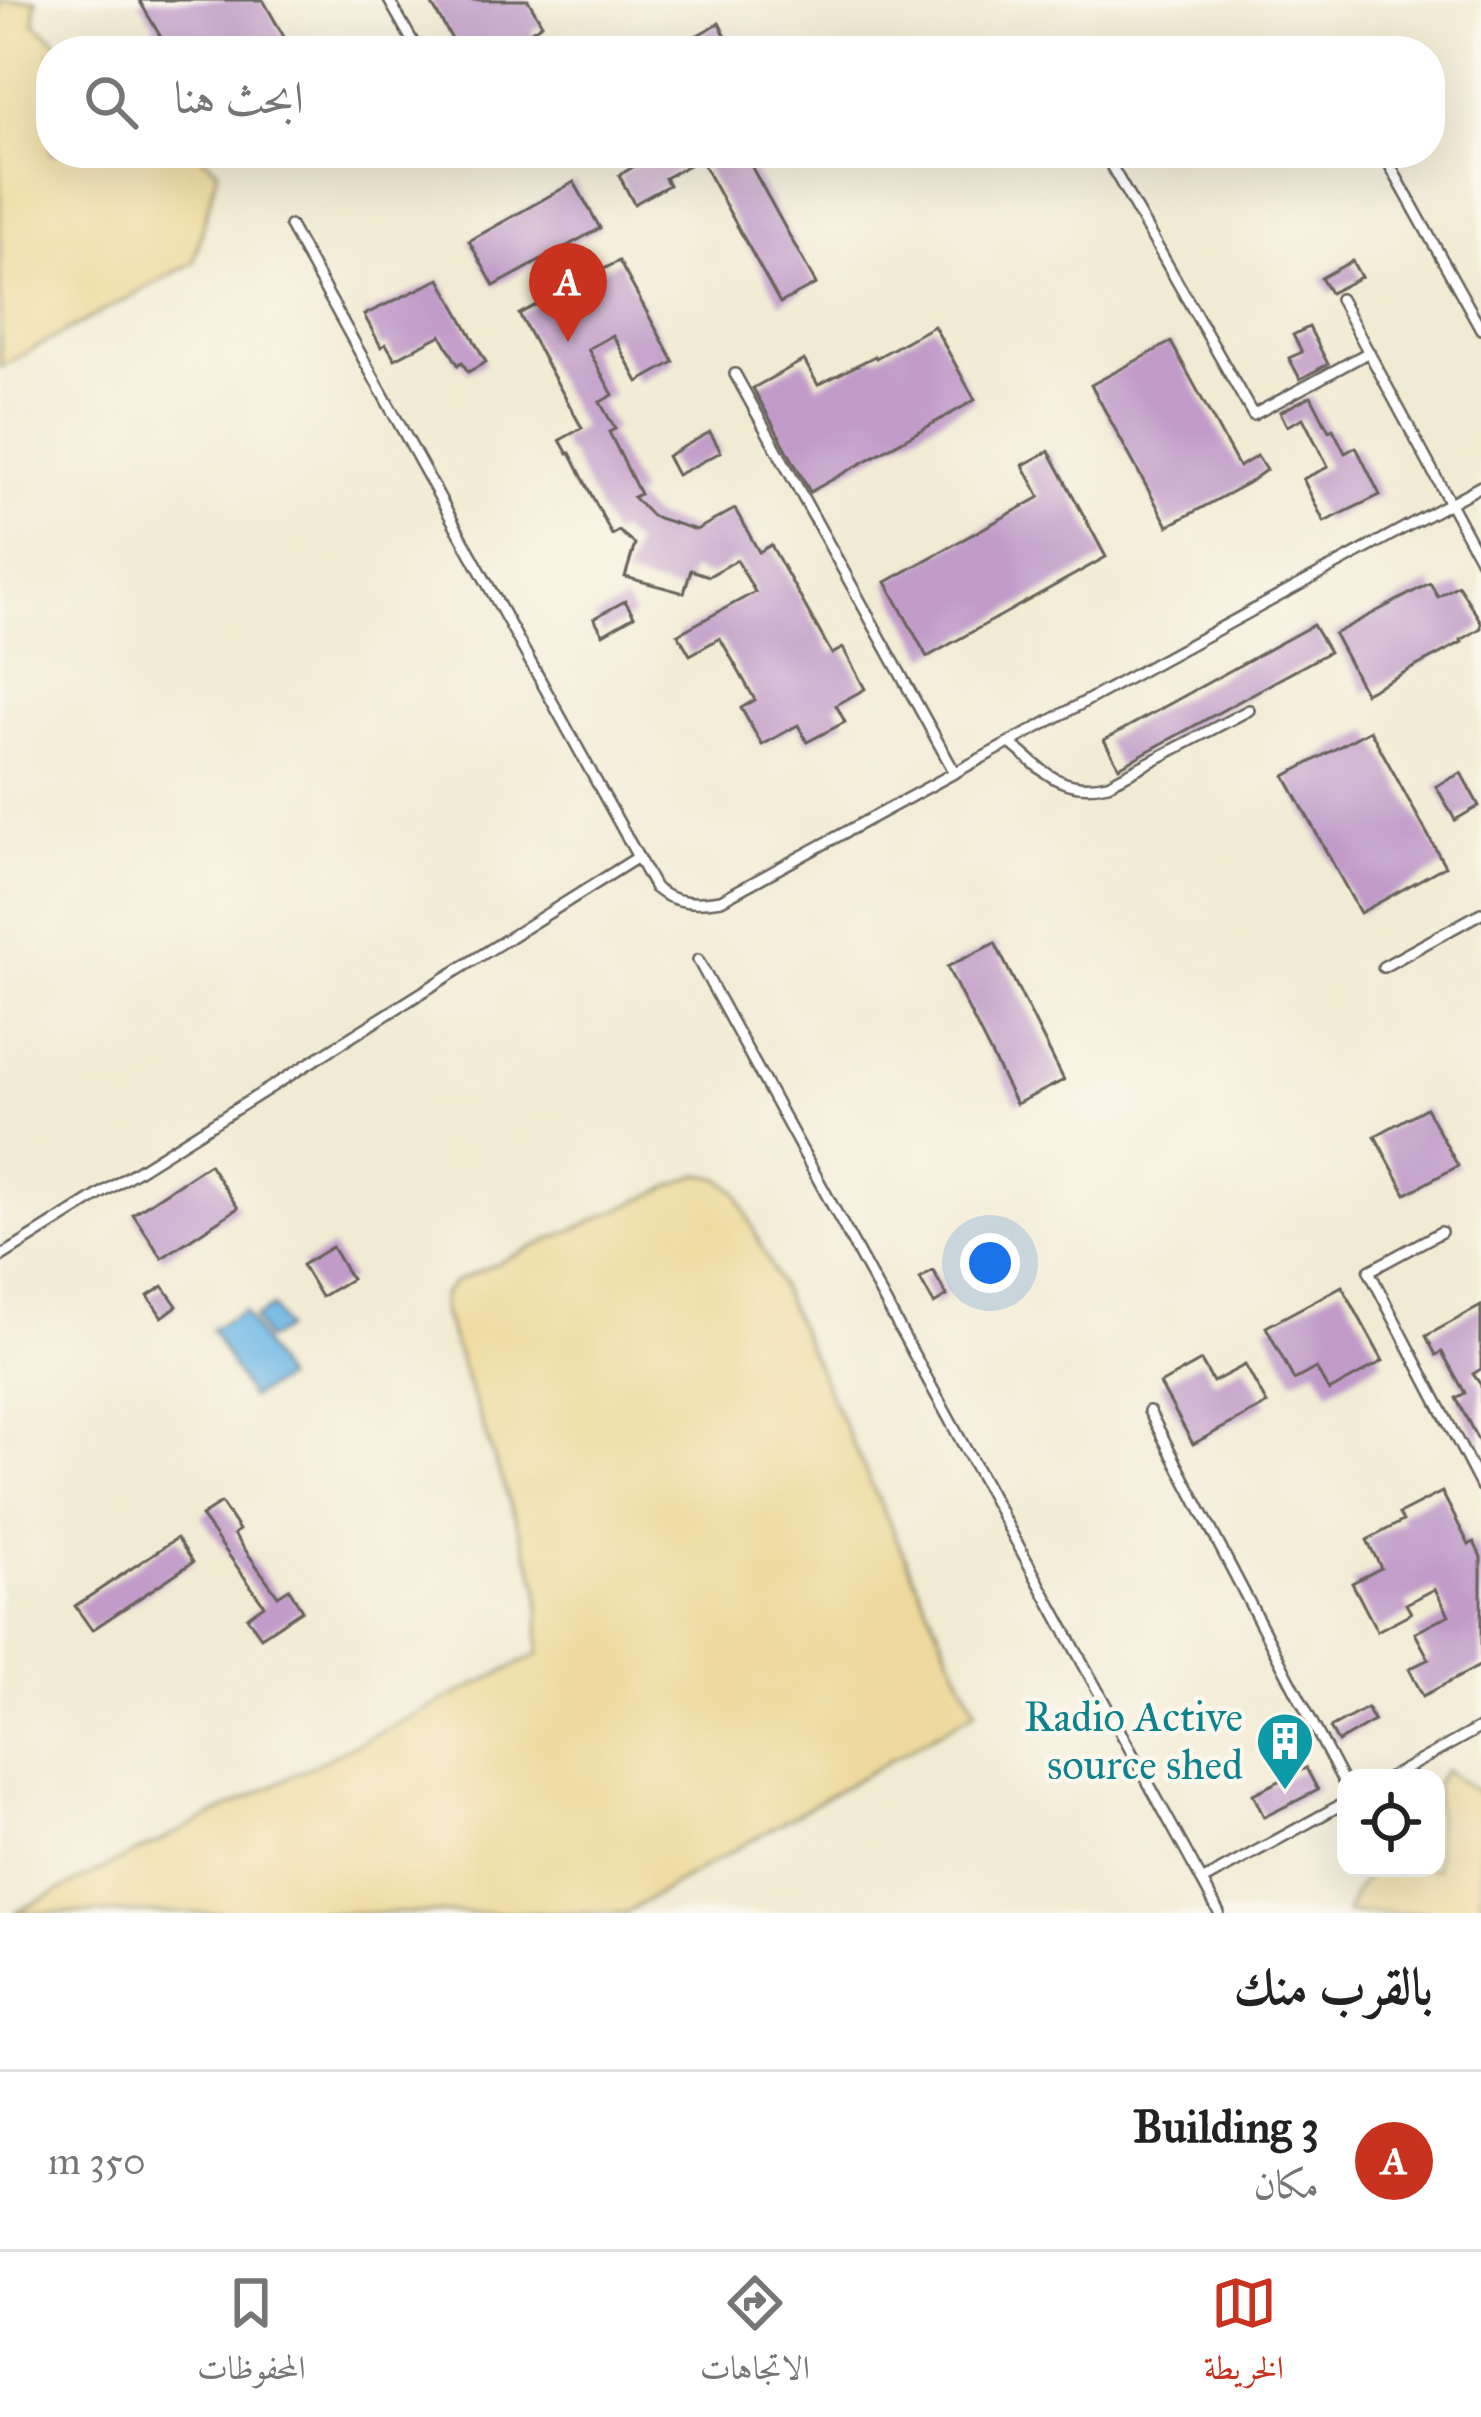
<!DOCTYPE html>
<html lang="ar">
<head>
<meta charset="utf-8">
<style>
  :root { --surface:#fff; --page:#f2f2f2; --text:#222; --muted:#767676; --line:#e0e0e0; --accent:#c8321e }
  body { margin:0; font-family:"IM FELL Great Primer",Amiri,serif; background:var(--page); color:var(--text); direction:rtl }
  .controls { position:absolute; right:36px; bottom:36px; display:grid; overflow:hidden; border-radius:24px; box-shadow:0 12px 48px #0002 }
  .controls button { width:108px; height:108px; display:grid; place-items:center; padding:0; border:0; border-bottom:3px solid var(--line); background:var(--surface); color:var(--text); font:60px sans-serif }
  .you { position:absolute; left:990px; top:1263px; width:42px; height:42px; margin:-30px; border:9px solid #fff; border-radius:50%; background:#1a73e8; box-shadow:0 0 0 18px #1a73e833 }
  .badge { display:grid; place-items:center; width:78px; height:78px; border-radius:50%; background:var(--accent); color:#fff; font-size:39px; font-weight:700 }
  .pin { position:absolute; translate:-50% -99px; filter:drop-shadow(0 3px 6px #0008) }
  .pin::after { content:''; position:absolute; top:63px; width:42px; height:36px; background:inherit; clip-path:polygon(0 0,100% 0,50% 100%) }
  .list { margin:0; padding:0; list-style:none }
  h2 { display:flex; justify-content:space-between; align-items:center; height:156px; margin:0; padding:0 48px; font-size:51px }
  h2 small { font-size:39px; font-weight:400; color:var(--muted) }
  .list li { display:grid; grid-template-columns:78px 1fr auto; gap:36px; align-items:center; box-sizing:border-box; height:180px; padding:0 48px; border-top:3px solid var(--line) }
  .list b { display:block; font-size:45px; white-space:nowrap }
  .list p { margin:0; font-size:39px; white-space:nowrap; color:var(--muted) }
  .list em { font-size:39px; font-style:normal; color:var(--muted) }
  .icon { flex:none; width:66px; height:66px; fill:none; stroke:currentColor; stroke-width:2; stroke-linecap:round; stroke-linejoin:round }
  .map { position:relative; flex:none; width:1481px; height:1913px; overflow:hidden; direction:ltr }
  .search { position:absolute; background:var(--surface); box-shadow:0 12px 48px #0002; left:36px; right:36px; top:36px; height:132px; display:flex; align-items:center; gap:30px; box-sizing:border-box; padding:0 42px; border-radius:48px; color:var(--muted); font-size:45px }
  .sheet { height:336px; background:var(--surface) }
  nav { display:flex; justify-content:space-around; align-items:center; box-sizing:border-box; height:168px; border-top:3px solid var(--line); background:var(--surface); font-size:33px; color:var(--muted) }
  nav a { display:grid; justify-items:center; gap:6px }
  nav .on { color:var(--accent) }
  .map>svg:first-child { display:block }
  .sand { fill:#eeda9e; stroke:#857b5d; stroke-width:3 }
  .water { fill:#6db7e6; stroke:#446a81; stroke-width:3 }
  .building { fill:#c19cc9 }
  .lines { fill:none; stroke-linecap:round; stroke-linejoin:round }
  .service-casing { stroke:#67645c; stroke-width:14 }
  .service { stroke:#fff; stroke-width:9 }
  .labels { text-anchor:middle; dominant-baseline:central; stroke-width:9; stroke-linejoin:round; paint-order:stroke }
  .culture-label { font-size:42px; fill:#0d838f; stroke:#fbf7ec; text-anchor:end }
</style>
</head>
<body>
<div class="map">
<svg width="1481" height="1913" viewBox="0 0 1481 1913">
  <rect width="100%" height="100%" fill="#fbf7ec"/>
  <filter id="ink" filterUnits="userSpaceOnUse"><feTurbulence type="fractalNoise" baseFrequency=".00833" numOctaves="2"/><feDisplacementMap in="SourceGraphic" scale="24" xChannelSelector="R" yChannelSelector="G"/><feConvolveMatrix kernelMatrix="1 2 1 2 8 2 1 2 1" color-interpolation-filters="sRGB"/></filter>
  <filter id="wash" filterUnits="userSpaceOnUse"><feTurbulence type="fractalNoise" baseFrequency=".004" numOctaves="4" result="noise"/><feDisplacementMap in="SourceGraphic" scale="48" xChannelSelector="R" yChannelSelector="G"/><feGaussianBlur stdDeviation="2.7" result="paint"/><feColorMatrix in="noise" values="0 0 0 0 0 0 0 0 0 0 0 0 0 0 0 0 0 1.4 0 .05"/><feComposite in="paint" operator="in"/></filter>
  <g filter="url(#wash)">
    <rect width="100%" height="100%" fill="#f2ebd3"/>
    <g class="sand">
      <path d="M 0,0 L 36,0 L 34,23 L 69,51 L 51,51 L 51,153 L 197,153 L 218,169 L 194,262 L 0,367 Z"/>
      <path d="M 699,1174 L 719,1178 L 736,1191 L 976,1711 L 625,1913 L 14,1913 L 539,1654 L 539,1587 L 442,1310 L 442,1296 L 454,1282 Z"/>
      <path d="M 1445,1770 L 1481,1795 L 1481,1913 L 1346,1913 L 1354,1894 L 1373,1868 L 1436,1868 L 1436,1782 Z"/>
    </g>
    <g class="water">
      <path d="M 273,1307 L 285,1329 L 266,1340 L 254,1318 Z"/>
      <path d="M 244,1311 L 283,1379 L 250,1398 L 211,1329 Z"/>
    </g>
    <g id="blocks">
      <g class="building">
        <path d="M 139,0 L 263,0 L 292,51 L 169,51 Z"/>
        <path d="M 429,0 L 528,0 L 542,24 L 531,31 L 537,41 L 519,51 L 459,51 Z"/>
        <path d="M 719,23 L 729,43 L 714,51 L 669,51 Z"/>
        <path d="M 658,153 L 744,153 L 816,284 L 780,303 L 700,159 L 665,178 L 669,185 L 634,204 L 619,175 Z"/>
        <path d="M 574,182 L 600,228 L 494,286 L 469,241 Z"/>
        <path d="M 619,261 L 674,362 L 638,382 L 613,335 L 588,349 L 613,395 L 600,402 L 615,429 L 609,432 L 640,494 L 633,497 L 652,516 L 696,530 L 735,509 L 759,552 L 771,545 L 832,654 L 843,648 L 865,689 L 836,705 L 845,722 L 807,742 L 798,725 L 762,745 L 741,708 L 755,700 L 720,638 L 690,655 L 678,634 L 755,592 L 737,560 L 709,576 L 691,570 L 684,593 L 625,577 L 635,544 L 619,531 L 612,535 L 570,453 L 568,454 L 560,440 L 582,428 L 519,314 Z"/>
        <path d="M 1352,261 L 1361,277 L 1330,293 L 1321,278 Z"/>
        <path d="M 440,279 L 486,362 L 468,372 L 462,362 L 458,365 L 441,335 L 395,359 L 386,344 L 381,347 L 364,315 Z"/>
        <path d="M 934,326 L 975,400 L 810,492 L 753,388 L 804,360 L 818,385 L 875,356 L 876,358 Z"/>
        <path d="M 1309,327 L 1328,364 L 1300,379 L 1289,358 L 1302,352 L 1293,335 Z"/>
        <path d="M 1171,342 L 1239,467 L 1257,456 L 1266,470 L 1248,483 L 1168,526 L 1091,385 Z"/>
        <path d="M 1311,396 L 1329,431 L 1333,429 L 1345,453 L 1356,447 L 1380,495 L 1324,522 L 1303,479 L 1328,467 L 1303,418 L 1287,426 L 1280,412 Z"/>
        <path d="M 710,432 L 721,452 L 677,475 L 667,456 Z"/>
        <path d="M 1049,451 L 1106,557 L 927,657 L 886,582 L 1040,497 L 1023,465 Z"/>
        <path d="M 1430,583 L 1438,597 L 1458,585 L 1481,622 L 1481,628 L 1461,640 L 1462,642 L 1365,693 L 1334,634 Z"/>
        <path d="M 625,601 L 634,616 L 603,634 L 594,618 Z"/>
        <path d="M 1313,625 L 1329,652 L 1119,767 L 1104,740 Z"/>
        <path d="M 1370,730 L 1445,866 L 1360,913 L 1285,776 Z"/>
        <path d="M 1461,773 L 1479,806 L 1455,820 L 1436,786 Z"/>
        <path d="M 995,943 L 1064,1080 L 1016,1104 L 947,967 Z"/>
        <path d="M 1426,1108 L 1458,1166 L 1406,1194 L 1375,1136 Z"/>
        <path d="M 209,1164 L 238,1208 L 162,1258 L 133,1214 Z"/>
        <path d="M 332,1247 L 351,1279 L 321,1297 L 302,1265 Z"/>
        <path d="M 933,1271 L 947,1296 L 934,1304 L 920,1279 Z"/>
        <path d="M 163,1286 L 177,1306 L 162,1317 L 148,1296 Z"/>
        <path d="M 1342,1286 L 1383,1361 L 1329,1391 L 1316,1368 L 1294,1380 L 1266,1327 Z"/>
        <path d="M 1481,1306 L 1481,1369 L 1473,1374 L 1481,1385 L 1481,1446 L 1456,1398 L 1465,1393 L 1442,1352 L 1436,1355 L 1426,1336 Z"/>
        <path d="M 1201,1361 L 1213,1382 L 1245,1365 L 1267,1404 L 1193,1444 L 1160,1384 Z"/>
        <path d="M 1442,1492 L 1469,1545 L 1474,1542 L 1481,1557 L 1481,1665 L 1423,1696 L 1409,1669 L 1429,1659 L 1415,1633 L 1449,1615 L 1435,1589 L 1406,1604 L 1411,1613 L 1377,1631 L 1352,1583 L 1381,1568 L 1367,1540 L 1403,1521 L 1399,1514 Z"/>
        <path d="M 221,1503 L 239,1530 L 234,1534 L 278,1596 L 289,1589 L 302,1610 L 261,1637 L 247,1617 L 264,1605 L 201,1516 Z"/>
        <path d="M 177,1538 L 193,1562 L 92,1630 L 75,1606 Z"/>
        <path d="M 1367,1708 L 1374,1721 L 1338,1742 L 1330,1728 Z"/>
        <path d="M 1306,1768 L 1318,1790 L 1264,1817 L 1253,1794 Z"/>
      </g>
    </g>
  </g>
  <g filter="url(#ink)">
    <use href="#blocks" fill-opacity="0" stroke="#67645c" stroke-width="3"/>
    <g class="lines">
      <g class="service-casing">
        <g id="service">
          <path d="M 389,0 L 418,51"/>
          <path d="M 1104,153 L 1253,415 L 1369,352"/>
          <path d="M 1383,153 L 1481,329"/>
          <path d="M 290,226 L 655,888 C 674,904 697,904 721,900 L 1481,486"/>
          <path d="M 1340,299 L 1481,561"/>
          <path d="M 735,374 L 955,773"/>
          <path d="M 1010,743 C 1043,770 1061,795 1108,784 L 1249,710"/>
          <path d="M 698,960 L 1202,1881 L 1346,1802"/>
          <path d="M 1383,967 L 1481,913"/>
          <path d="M 1441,1232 L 1369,1271 L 1481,1486"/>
          <path d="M 0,1257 L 638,857"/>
          <path d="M 1149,1411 L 1346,1787"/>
          <path d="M 1389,1778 L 1481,1727"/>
          <path d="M 1202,1881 L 1219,1913"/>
        </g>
      </g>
      <use href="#service" class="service"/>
    </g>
  </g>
  <defs>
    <g id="building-pin" transform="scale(3)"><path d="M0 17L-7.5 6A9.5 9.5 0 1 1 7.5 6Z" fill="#0f9aa8" stroke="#fbf7ec"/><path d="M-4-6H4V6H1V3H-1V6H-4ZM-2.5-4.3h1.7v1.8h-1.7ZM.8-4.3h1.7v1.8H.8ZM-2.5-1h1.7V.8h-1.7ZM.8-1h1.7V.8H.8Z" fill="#fff"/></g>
  </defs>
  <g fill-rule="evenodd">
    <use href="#building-pin" x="1285" y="1741"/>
  </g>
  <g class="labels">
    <g class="culture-label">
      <text x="1243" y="1717">Radio Active<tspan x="1243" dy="48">source shed</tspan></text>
    </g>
  </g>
</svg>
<div class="controls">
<button><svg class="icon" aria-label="locate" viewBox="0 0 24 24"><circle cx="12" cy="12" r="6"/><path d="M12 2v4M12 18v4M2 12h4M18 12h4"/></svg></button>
</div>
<div class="you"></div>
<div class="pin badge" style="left:568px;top:342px">A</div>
<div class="search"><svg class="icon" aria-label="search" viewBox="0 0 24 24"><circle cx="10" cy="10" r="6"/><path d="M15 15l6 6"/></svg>ابحث هنا</div>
</div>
<section class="sheet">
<h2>بالقرب منك<small></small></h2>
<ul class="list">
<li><span class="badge">A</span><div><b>Building 3</b><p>مكان</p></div><em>350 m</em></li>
</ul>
</section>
<nav>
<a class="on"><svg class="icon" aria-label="map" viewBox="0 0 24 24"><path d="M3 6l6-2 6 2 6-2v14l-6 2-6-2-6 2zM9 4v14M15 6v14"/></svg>الخريطة</a>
<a><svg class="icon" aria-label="directions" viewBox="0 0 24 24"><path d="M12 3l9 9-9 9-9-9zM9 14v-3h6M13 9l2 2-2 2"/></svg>الاتجاهات</a>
<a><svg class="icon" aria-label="saved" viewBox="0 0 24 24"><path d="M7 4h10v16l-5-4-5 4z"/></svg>المحفوظات</a>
</nav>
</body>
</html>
